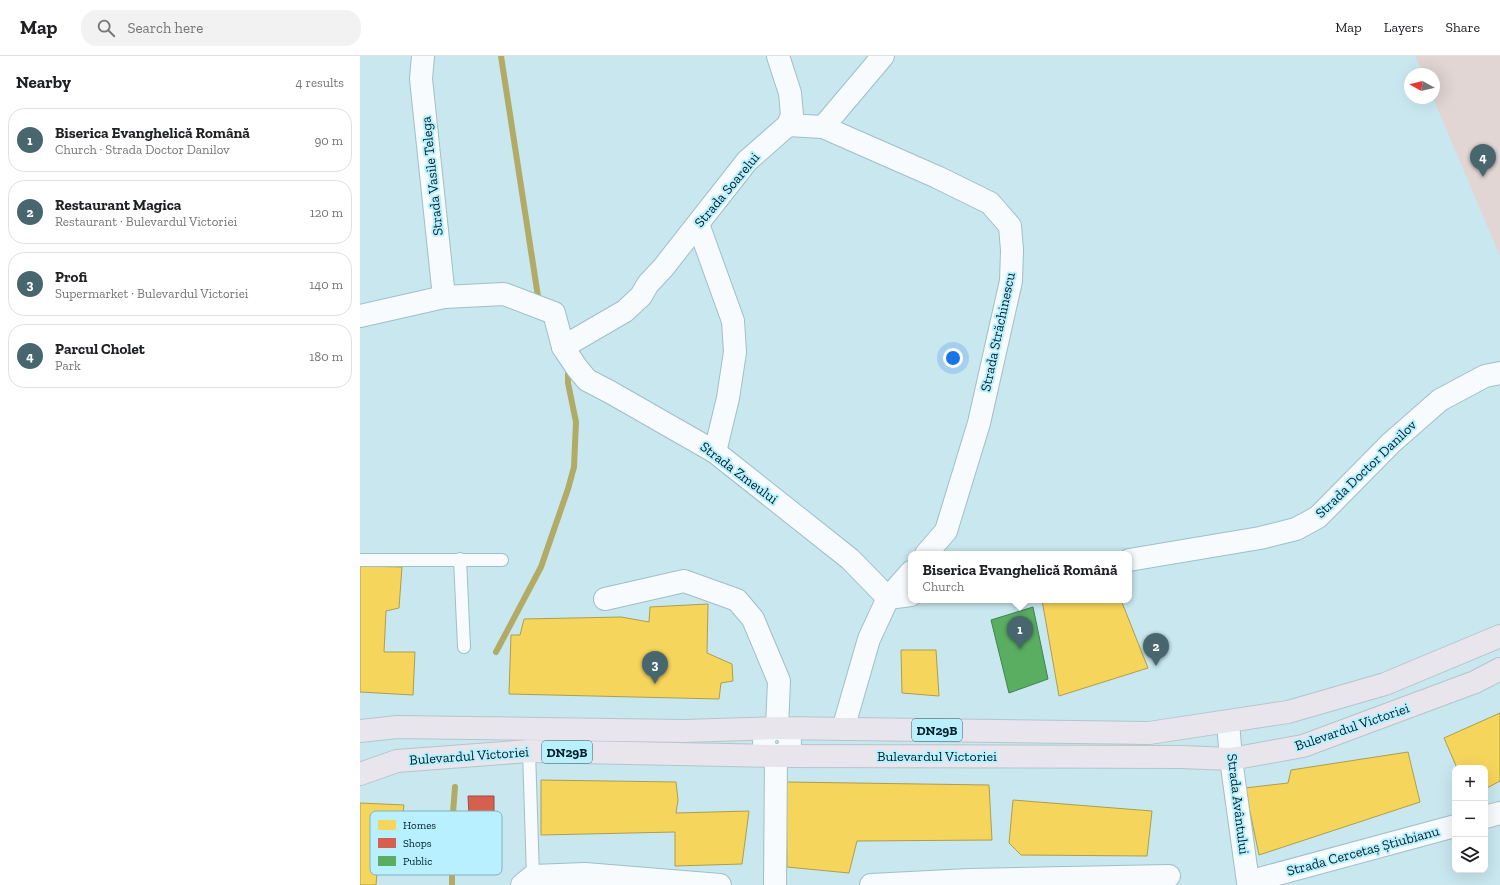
<!DOCTYPE html>
<html lang="en">
<head>
<meta charset="utf-8">
<style>
  :root { --surface:#fff; --page:#f2f2f2; --text:#202124; --muted:#757577; --line:#e0e0e0; --accent:#47666e }
  body { margin:0; font-family:"Zilla Slab",serif; background:var(--page); color:var(--text) }
  .controls { position:absolute; right:12px; bottom:12px; display:grid; overflow:hidden; border-radius:8px; box-shadow:0 4px 16px #0002 }
  .controls button { width:36px; height:36px; display:grid; place-items:center; padding:0; border:0; border-bottom:1px solid var(--line); background:var(--surface); color:var(--text); font:20px sans-serif }
  .compass { position:absolute; left:1044px; top:12px; width:36px; height:36px; border-radius:50%; background:var(--surface); box-shadow:0 4px 16px #0002; rotate:278deg }
  .you { position:absolute; left:593px; top:302px; width:14px; height:14px; margin:-10px; border:3px solid #fff; border-radius:50%; background:#1a73e8; box-shadow:0 0 0 6px #1a73e833 }
  .badge { display:grid; place-items:center; width:26px; height:26px; border-radius:50%; background:var(--accent); color:#fff; font-size:13px; font-weight:700 }
  .pin { position:absolute; translate:-50% -33px; filter:drop-shadow(0 1px 2px #0008) }
  .pin::after { content:''; position:absolute; top:21px; width:14px; height:12px; background:inherit; clip-path:polygon(0 0,100% 0,50% 100%) }
  .popup { position:absolute; left:548px; top:495px; width:224px; height:52px; box-sizing:border-box; display:grid; place-content:center; border-radius:8px; background:var(--surface); filter:drop-shadow(0 1px 3px #0005); font-size:13px; white-space:nowrap; color:var(--muted) }
  .popup b { font-size:15px; color:var(--text) }
  .popup::after { content:''; position:absolute; left:50%; top:100%; margin-left:-8px; border:8px solid transparent; border-top-color:var(--surface) }
  .list { margin:0; padding:0; list-style:none }
  h2 { display:flex; justify-content:space-between; align-items:center; height:52px; margin:0; padding:0 16px; font-size:17px }
  h2 small { font-size:13px; font-weight:400; color:var(--muted) }
  .list li { display:grid; grid-template-columns:26px 1fr auto; gap:12px; align-items:center; box-sizing:border-box; height:64px; margin:0 8px 8px; padding:0 8px; border:1px solid var(--line); border-radius:16px }
  .list b { display:block; font-size:15px; white-space:nowrap }
  .list p { margin:0; font-size:13px; white-space:nowrap; color:var(--muted) }
  .list em { font-size:13px; font-style:normal; color:var(--muted) }
  .icon { flex:none; width:22px; height:22px; fill:none; stroke:currentColor; stroke-width:2; stroke-linecap:round; stroke-linejoin:round }
  .map { position:relative; flex:none; width:1140px; height:829px; overflow:hidden }
  header { display:flex; align-items:center; gap:24px; box-sizing:border-box; height:56px; padding:0 20px; background:var(--surface); border-bottom:1px solid var(--line) }
  header strong { font-size:19px }
  nav { display:flex; gap:22px; margin-inline-start:auto; font-size:14px }
  .search { width:280px; height:36px; background:var(--page); display:flex; align-items:center; gap:10px; box-sizing:border-box; padding:0 14px; border-radius:16px; color:var(--muted); font-size:15px }
  main { display:flex }
  aside { flex:1; background:var(--surface) }
  .map>svg:first-child { display:block }
  .green { fill:#e2d6d4 }
  .homes { fill:#f6d55c; stroke:#ac9f4c }
  .shops { fill:#d6604d; stroke:#964d42 }
  .public { fill:#5aae61; stroke:#3f8350 }
  .lines { fill:none; stroke-linecap:round; stroke-linejoin:round }
  .stream { stroke:#b2ab65; stroke-width:6 }
  .service-casing { stroke:#9fbfc8; stroke-width:14 }
  .minor-casing { stroke:#9fbfc8; stroke-width:24 }
  .primary-casing { stroke:#b4c5ca; stroke-width:24 }
  .service { stroke:#f7fbfd; stroke-width:12 }
  .minor { stroke:#f7fbfd; stroke-width:22 }
  .primary { stroke:#e8e5ec; stroke-width:22 }
  .labels { text-anchor:middle; dominant-baseline:central; stroke-width:4; stroke-linejoin:round; paint-order:stroke }
  .shield { fill:#b9f0ff; stroke:#385e68; stroke-width:1 }
  .shield-label { font-size:13px; font-weight:bold; fill:#012028 }
  .street-label { font-size:14px; fill:#012028; stroke:#b9f0ff }
  .key { fill:#b9f0ff; stroke:#82b2be; stroke-width:1 }
  .key-label { font-size:11px; fill:#012028 }
</style>
</head>
<body>
<header>
<strong>Map</strong>
<div class="search"><svg class="icon" aria-label="search" viewBox="0 0 24 24"><circle cx="10" cy="10" r="6"/><path d="M15 15l6 6"/></svg>Search here</div>
<nav><a>Map</a><a>Layers</a><a>Share</a></nav>
</header>
<main>
<aside>
<h2>Nearby<small>4 results</small></h2>
<ul class="list">
<li><span class="badge">1</span><div><b>Biserica Evanghelică Română</b><p>Church · Strada Doctor Danilov</p></div><em>90 m</em></li>
<li><span class="badge">2</span><div><b>Restaurant Magica</b><p>Restaurant · Bulevardul Victoriei</p></div><em>120 m</em></li>
<li><span class="badge">3</span><div><b>Profi</b><p>Supermarket · Bulevardul Victoriei</p></div><em>140 m</em></li>
<li><span class="badge">4</span><div><b>Parcul Cholet</b><p>Park</p></div><em>180 m</em></li>
</ul>
</aside>
<div class="map">
<svg width="1140" height="829" viewBox="0 0 1140 829">
  <rect width="100%" height="100%" fill="#c9e7ef"/>
  <path class="green" d="M 1055,0 L 1140,0 L 1140,200 L 1073,42 L 1074,18 L 1063,18 Z"/>
  <g class="homes">
    <path d="M 0,510 L 42,511 L 39,552 L 26,555 L 24,596 L 55,596 L 53,639 L 0,636 Z"/>
    <path d="M 682,544 L 761,544 L 788,612 L 699,640 Z"/>
    <path d="M 348,548 L 347,597 L 372,608 L 373,625 L 361,627 L 359,643 L 149,638 L 151,579 L 160,579 L 164,563 L 261,561 L 289,566 L 290,551 Z"/>
    <path d="M 541,594 L 576,594 L 579,640 L 542,637 Z"/>
    <path d="M 1140,657 L 1140,725 L 1125,733 L 1125,712 L 1097,712 L 1084,682 Z"/>
    <path d="M 1048,696 L 1060,746 L 899,799 L 885,732 L 928,727 L 931,714 Z"/>
    <path d="M 181,724 L 316,726 L 318,744 L 316,757 L 389,755 L 382,808 L 315,810 L 315,776 L 181,779 Z"/>
    <path d="M 426,726 L 629,729 L 632,784 L 497,785 L 489,817 L 427,811 Z"/>
    <path d="M 653,744 L 792,755 L 787,800 L 661,799 L 649,787 Z"/>
    <path d="M 0,747 L 44,749 L 39,792 L 19,793 L 16,829 L 0,829 Z"/>
  </g>
  <path class="shops" d="M 108,740 L 134,740 L 134,796 L 111,798 Z"/>
  <path class="public" d="M 673,551 L 688,623 L 649,637 L 631,564 Z"/>
  <g class="lines">
    <g class="stream">
      <path d="M 141,0 L 179,247"/>
      <path d="M 136,596 L 181,511 L 208,433 L 214,411 L 216,366 L 208,327 L 208,311"/>
      <path d="M 92,829 L 92,770 L 95,731"/>
    </g>
    <g class="service-casing">
      <g id="service">
        <path d="M 100,503 L 104,591"/>
        <path d="M 0,504 L 142,504"/>
        <path d="M 169,695 L 173,820"/>
      </g>
    </g>
    <g class="minor-casing">
      <g id="minor">
        <path d="M 63,0 L 61,23 L 84,241"/>
        <path d="M 428,69 L 463,71 L 577,121 L 630,147 L 650,170 L 652,194 L 651,225 L 619,367 L 586,475 L 566,498"/>
        <path d="M 463,71 L 523,0"/>
        <path d="M 338,168 L 373,265 L 375,296 L 368,342 L 355,396"/>
        <path d="M 0,260 L 84,241 L 144,238 L 194,257 L 203,291 L 265,255 L 281,240 L 288,228 L 303,212 L 387,105 L 428,69 L 432,59 L 430,37 L 418,0"/>
        <path d="M 203,291 L 217,312 L 227,324 L 250,336 L 355,396 L 490,503 L 528,542 L 551,539"/>
        <path d="M 769,504 L 900,482 L 936,473 L 958,461 L 1031,387 L 1080,344 L 1125,320 L 1140,317"/>
        <path d="M 245,543 L 324,525 L 377,544 L 393,563 L 419,625 L 417,672"/>
        <path d="M 868,666 L 871,703 L 888,826 L 891,829"/>
        <circle cx="417" cy="686" r="13"/>
        <path d="M 483,673 L 509,583 L 528,542 L 551,516"/>
        <path d="M 1125,761 L 1140,757"/>
        <path d="M 888,826 L 1095,770"/>
        <path d="M 162,829 L 173,820 L 225,818 L 360,829"/>
        <path d="M 415,829 L 416,700"/>
        <path d="M 511,829 L 609,824 L 809,820"/>
      </g>
    </g>
    <g class="primary-casing">
      <g id="primary">
        <path d="M 0,675 L 37,671 L 324,675 L 417,672 L 789,677 L 928,656 L 1025,628 L 1140,580"/>
        <path d="M 0,718 L 37,705 L 169,695 L 416,700 L 821,701 L 871,703 L 943,690 L 1115,626 L 1140,613"/>
      </g>
    </g>
    <use href="#service" class="service"/>
    <use href="#minor" class="minor"/>
    <use href="#primary" class="primary"/>
  </g>
  <g class="labels">
    <g class="shield">
      <rect x="552" y="663" width="50" height="22" rx="3"/>
      <rect x="182" y="685" width="50" height="22" rx="3"/>
    </g>
    <g class="shield-label">
      <text x="577" y="674">DN29B</text>
      <text x="207" y="696">DN29B</text>
    </g>
    <g class="street-label">
      <text transform="translate(72 120) rotate(-96)">Strada Vasile Telega</text>
      <text transform="translate(367 134) rotate(-50)">Strada Soarelui</text>
      <text transform="translate(638 276) rotate(-78)">Strada Străchinescu</text>
      <text transform="translate(1006 413) rotate(-44)">Strada Doctor Danilov</text>
      <text transform="translate(379 417) rotate(37)">Strada Zmeului</text>
      <text transform="translate(992 671) rotate(-19)">Bulevardul Victoriei</text>
      <text transform="translate(109 700) rotate(-4)">Bulevardul Victoriei</text>
      <text x="577" y="700">Bulevardul Victoriei</text>
      <text transform="translate(878 748) rotate(83)">Strada Avântului</text>
      <text transform="translate(1003 795) rotate(-15)">Strada Cercetaș Știubianu</text>
    </g>
  </g>
  <rect x="10" y="755" width="132" height="64" rx="6" class="key"/>
  <rect x="18" y="764" width="18" height="10" fill="#f6d55c"/>
  <rect x="18" y="782" width="18" height="10" fill="#d6604d"/>
  <rect x="18" y="800" width="18" height="10" fill="#5aae61"/>
  <g class="key-label">
    <text x="43" y="773">Homes</text>
    <text x="43" y="791">Shops</text>
    <text x="43" y="809">Public</text>
  </g>
</svg>
<div class="controls">
<button>+</button>
<button>−</button>
<button><svg class="icon" aria-label="layers" viewBox="0 0 24 24"><path d="M12 4l9 5-9 5-9-5zM3 14l9 5 9-5"/></svg></button>
</div>
<svg class="compass" viewBox="-18 -18 36 36"><path d="M0-13l5 13h-10z" fill="#e53935"/><path d="M0 13l5-13h-10z" fill="#757577"/></svg>
<div class="you"></div>
<div class="pin badge" style="left:660px;top:593px">1</div>
<div class="popup"><b>Biserica Evanghelică Română</b>Church</div>
<div class="pin badge" style="left:796px;top:610px">2</div>
<div class="pin badge" style="left:295px;top:628px">3</div>
<div class="pin badge" style="left:1123px;top:121px">4</div>
</div>
</main>
</body>
</html>
